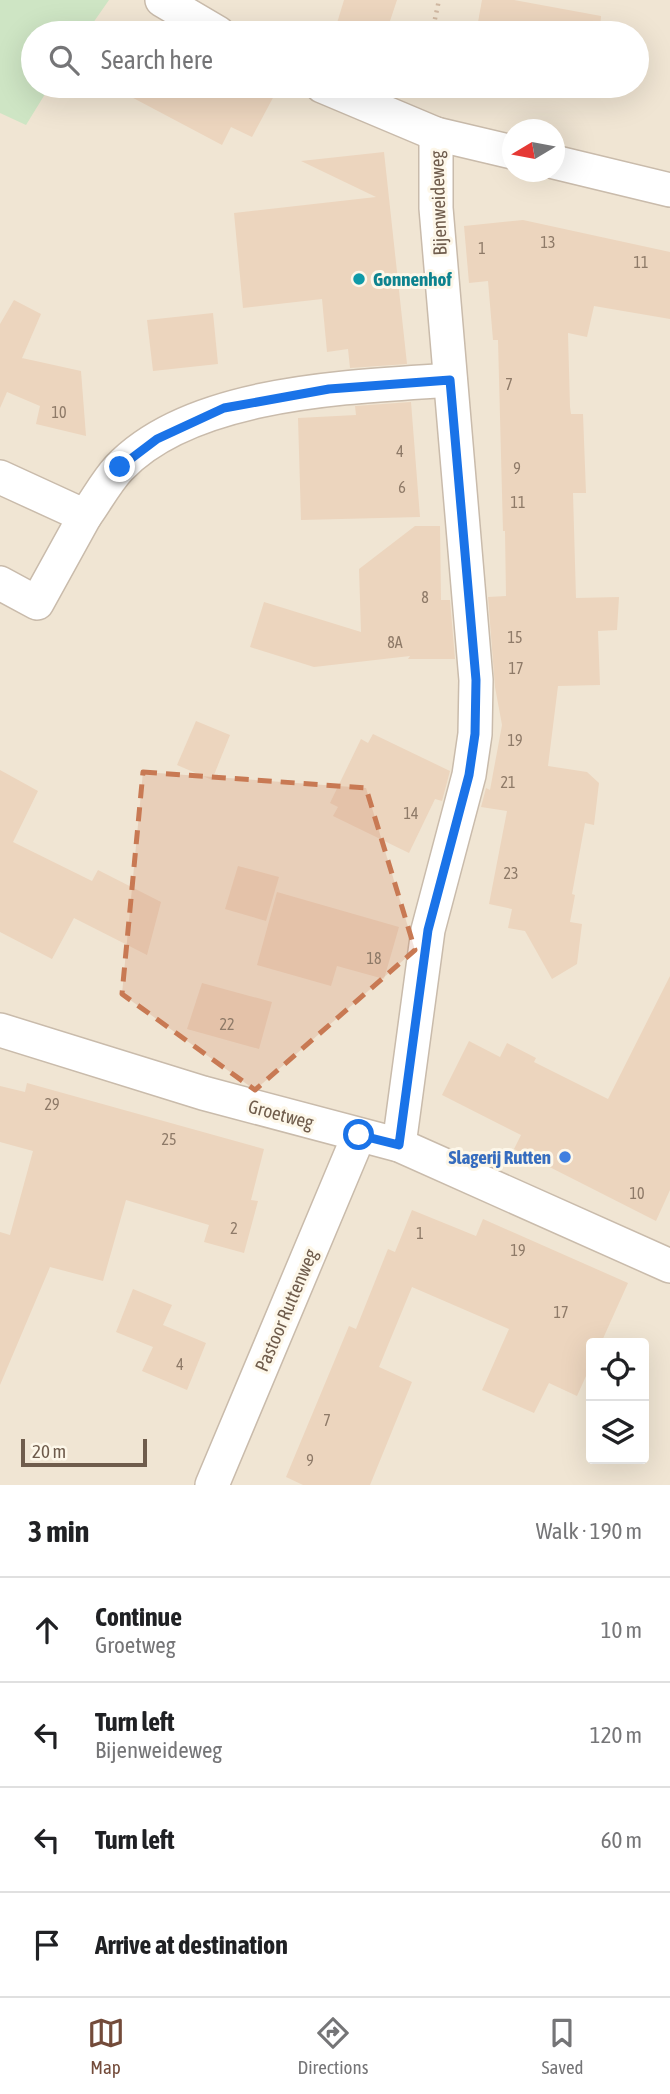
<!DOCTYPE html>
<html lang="en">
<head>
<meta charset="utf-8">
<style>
  :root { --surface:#fff; --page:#f6f6f6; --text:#202124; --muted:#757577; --line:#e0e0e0; --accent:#734b3a }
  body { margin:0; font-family:"Asap Condensed",sans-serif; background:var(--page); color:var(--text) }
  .controls { position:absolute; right:21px; bottom:21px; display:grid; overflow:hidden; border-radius:7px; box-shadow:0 7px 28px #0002 }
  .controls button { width:63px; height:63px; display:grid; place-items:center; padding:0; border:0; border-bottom:2px solid var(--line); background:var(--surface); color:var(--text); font:35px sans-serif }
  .compass { position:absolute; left:502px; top:119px; width:63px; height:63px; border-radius:50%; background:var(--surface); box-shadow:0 7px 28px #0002; rotate:260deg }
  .scale { position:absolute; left:21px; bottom:18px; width:126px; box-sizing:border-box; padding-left:7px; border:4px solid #6f5c4c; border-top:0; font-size:19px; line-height:24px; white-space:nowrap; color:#6f5c4c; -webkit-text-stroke:5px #fdf7e9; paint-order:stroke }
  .stop { position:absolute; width:21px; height:21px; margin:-16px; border:5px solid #1a73e8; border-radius:50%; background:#fff }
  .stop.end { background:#1a73e8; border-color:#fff; box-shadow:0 2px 7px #0008 }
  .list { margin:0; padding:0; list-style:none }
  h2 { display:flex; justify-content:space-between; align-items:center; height:91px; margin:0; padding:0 28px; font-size:30px }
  h2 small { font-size:23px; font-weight:400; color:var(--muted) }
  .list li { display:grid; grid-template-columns:46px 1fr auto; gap:21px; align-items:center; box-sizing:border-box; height:105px; padding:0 28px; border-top:2px solid var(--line) }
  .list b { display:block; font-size:26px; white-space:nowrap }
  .list p { margin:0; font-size:23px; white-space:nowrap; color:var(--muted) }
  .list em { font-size:23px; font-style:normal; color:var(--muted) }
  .icon { flex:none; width:38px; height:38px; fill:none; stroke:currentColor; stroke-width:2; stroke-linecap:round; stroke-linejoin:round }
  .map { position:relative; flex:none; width:670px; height:1485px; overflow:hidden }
  .search { position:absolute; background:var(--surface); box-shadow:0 7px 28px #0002; left:21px; right:21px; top:21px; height:77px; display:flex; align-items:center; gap:18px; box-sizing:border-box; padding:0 24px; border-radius:38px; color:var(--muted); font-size:26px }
  .sheet { height:511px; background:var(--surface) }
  nav { display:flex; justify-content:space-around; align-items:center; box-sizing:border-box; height:98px; border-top:2px solid var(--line); background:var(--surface); font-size:19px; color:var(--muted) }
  nav a { display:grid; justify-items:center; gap:4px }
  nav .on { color:var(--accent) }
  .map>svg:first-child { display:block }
  .residential { fill:#f0e5d3; fill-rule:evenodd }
  .green { fill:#cee5c4 }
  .building { fill:#ecd5be }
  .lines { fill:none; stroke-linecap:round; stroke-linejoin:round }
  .minor-casing { stroke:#c9bbab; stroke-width:36 }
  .path { stroke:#d0b8a2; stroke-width:4.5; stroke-dasharray:2 5; stroke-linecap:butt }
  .minor { stroke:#fff; stroke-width:33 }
  .route { stroke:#1a73e8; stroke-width:9 }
  .marked { fill:#c87953; fill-opacity:0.2; stroke:#c87953; stroke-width:5; stroke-dasharray:14 9; stroke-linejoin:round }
  .culture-dot { fill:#0f9aa8; stroke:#fdf7e9; stroke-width:2.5 }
  .shop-dot { fill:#3f7fe0; stroke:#fdf7e9; stroke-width:2.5 }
  .labels { text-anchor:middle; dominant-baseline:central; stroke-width:6; stroke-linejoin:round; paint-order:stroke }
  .number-label { font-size:16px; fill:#8e7a68 }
  .street-label { font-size:19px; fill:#6f5c4c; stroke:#fdf7e9 }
  .culture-label { font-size:19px; font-weight:bold; fill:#0d838f; stroke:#fdf7e9; text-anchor:start }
  .shop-label { font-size:19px; font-weight:bold; fill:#366cbe; stroke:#fdf7e9; text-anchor:end }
</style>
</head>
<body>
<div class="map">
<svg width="670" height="1485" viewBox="0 0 670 1485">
  <rect width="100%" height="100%" fill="#faf3e3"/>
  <path class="residential" d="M 0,0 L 670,0 L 670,1485 L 0,1485 ZM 33,33 L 637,33 L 637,86 L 33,86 ZM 512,130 L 554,130 L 554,172 L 512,172 ZM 591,1343 L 644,1343 L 644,1459 L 591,1459 Z"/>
  <path class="green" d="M 0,0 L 109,0 L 86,33 L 33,33 L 33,86 L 50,86 L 26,125 L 0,113 Z"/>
  <g class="building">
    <path d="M 344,0 L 397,0 L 386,33 L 334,33 Z"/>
    <path d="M 482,0 L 514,0 L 601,16 L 600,33 L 476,33 Z"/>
    <path d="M 123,86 L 258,86 L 275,94 L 252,137 L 231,127 L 222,145 L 120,91 Z"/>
    <path d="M 384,152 L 407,364 L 350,368 L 348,349 L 327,352 L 322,299 L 243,308 L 234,213 L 376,197 L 301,161 Z"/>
    <path d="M 523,220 L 670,252 L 670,319 L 594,306 L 587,337 L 568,333 L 570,407 L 571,414 L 583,414 L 586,493 L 573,493 L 576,598 L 619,597 L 617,630 L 598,631 L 600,685 L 558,686 L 548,766 L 587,772 L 599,783 L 594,825 L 585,823 L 572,894 L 575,895 L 570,922 L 582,924 L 577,964 L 552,979 L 525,931 L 508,928 L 512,909 L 489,904 L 507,811 L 481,807 L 486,788 L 490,790 L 502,725 L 495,687 L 488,597 L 506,596 L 505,531 L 503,531 L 498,340 L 493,340 L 488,281 L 469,283 L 464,226 Z"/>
    <path d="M 14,300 L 41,314 L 10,386 L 22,358 L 81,371 L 86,436 L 36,424 L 40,406 L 7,392 L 0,408 L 0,324 Z"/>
    <path d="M 213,313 L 218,364 L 153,371 L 147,320 Z"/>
    <path d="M 411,402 L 420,517 L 301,520 L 298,418 L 356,415 L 355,406 Z"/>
    <path d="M 415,526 L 440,526 L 441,600 L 450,600 L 455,659 L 408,659 L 410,656 L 314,667 L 250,647 L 264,602 L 361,632 L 359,569 Z"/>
    <path d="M 196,721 L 230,735 L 212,780 L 177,765 Z"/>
    <path d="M 373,734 L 450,771 L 442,801 L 435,799 L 409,853 L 333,816 L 338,807 L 330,803 L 361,739 L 368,743 Z"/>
    <path d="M 0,770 L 38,791 L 13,842 L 92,881 L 98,870 L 161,902 L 147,955 L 74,918 L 52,959 L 0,932 Z"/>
    <path d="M 238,866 L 279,877 L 266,921 L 225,909 Z"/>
    <path d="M 277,892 L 399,927 L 384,979 L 337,966 L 331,986 L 257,965 Z"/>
    <path d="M 670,976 L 670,1190 L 656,1221 L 514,1149 L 521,1135 L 442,1095 L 469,1041 L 500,1057 L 507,1043 L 536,1058 L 534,1062 L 608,1099 Z"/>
    <path d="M 202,983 L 272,1002 L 259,1049 L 187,1029 Z"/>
    <path d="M 27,1083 L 264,1149 L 251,1200 L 258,1201 L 244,1253 L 204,1242 L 209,1225 L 126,1200 L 103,1281 L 50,1267 L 0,1385 L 0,1232 L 10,1235 L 33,1151 L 0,1142 L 0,1086 L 25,1092 Z"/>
    <path d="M 412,1210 L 476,1236 L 483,1219 L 628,1283 L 601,1343 L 591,1343 L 591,1365 L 577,1396 L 549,1383 L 534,1413 L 482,1390 L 509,1329 L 412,1287 L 379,1367 L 412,1382 L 370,1485 L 303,1485 L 286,1477 L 349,1326 L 356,1329 L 388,1249 L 395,1252 Z"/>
    <path d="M 133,1289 L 172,1305 L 163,1325 L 206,1343 L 187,1390 L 142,1371 L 153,1347 L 116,1332 Z"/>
  </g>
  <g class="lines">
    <g class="minor-casing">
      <g id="minor">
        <path d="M 162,0 L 218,33"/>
        <path d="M 322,86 L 436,134 L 512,152"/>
        <path d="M 554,162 L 670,190"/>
        <path d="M 0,477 L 85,516 L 37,603 L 0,583"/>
        <path d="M 85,516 C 96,501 106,482 119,468 C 192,391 351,387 450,380"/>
        <path d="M 0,1030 L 203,1093 L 399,1145 L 670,1266"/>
        <path d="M 399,1145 L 428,930 L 469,775 L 475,734 L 476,680 L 436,208 L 436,134"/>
        <path d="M 212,1485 L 359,1135"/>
      </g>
    </g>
    <path class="path" d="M 432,33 L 439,0"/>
    <use href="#minor" class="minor"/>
  </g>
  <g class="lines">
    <path class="route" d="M 120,467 L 157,439 L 224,408 L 329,389 L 450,380 L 476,680 L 475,734 L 469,775 L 428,930 L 399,1145 L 359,1135"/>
  </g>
  <path class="marked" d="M 143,772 L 366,788 L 415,950 L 255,1090 L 122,994 Z"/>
  <circle class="culture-dot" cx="359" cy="279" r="7"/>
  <circle class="shop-dot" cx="565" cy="1157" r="7"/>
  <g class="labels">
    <g class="number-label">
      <text x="548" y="242">13</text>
      <text x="482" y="248">1</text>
      <text x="641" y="262">11</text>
      <text x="509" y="384">7</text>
      <text x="59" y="412">10</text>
      <text x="400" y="451">4</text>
      <text x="517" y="468">9</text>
      <text x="402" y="487">6</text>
      <text x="518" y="502">11</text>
      <text x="425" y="597">8</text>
      <text x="515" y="637">15</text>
      <text x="395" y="642">8A</text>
      <text x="516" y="668">17</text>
      <text x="515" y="740">19</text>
      <text x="508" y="782">21</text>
      <text x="411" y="813">14</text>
      <text x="511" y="873">23</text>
      <text x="374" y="958">18</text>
      <text x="227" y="1024">22</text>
      <text x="52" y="1104">29</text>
      <text x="169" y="1139">25</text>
      <text x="637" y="1193">10</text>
      <text x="234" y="1228">2</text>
      <text x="420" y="1233">1</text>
      <text x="518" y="1250">19</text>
      <text x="561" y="1312">17</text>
      <text x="180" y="1364">4</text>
      <text x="327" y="1420">7</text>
      <text x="310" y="1460">9</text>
    </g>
    <g class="street-label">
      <text transform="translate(438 203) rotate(-92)">Bijenweideweg</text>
      <text transform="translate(281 1114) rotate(15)">Groetweg</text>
      <text transform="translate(286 1310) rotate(-67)">Pastoor Ruttenweg</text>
    </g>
    <g class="culture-label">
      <text x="373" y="279">Gonnenhof</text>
    </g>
    <g class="shop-label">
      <text x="551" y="1157">Slagerij Rutten</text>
    </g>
  </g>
</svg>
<div class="controls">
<button><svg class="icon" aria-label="locate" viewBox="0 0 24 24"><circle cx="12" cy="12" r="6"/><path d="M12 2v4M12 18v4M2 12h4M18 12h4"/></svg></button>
<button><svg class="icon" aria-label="layers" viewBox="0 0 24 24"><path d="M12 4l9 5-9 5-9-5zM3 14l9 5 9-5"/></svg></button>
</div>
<svg class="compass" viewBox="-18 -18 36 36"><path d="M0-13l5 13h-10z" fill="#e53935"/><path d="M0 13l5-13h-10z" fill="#757577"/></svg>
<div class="scale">20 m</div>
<div class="stop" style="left:359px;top:1135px"></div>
<div class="stop end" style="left:120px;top:467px"></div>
<div class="search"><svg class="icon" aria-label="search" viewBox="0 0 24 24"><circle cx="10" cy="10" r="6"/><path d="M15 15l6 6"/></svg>Search here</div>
</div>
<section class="sheet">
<h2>3 min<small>Walk · 190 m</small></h2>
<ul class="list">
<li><svg class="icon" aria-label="ahead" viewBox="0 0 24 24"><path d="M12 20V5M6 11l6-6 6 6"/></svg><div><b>Continue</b><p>Groetweg</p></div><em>10 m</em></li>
<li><svg class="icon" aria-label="left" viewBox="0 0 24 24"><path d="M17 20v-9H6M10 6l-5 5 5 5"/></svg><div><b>Turn left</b><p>Bijenweideweg</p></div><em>120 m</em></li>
<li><svg class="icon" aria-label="left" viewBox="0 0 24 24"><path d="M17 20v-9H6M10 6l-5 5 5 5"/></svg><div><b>Turn left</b></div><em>60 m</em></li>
<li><svg class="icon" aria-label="arrive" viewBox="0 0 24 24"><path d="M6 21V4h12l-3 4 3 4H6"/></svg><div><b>Arrive at destination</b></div></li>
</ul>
</section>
<nav>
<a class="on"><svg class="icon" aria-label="map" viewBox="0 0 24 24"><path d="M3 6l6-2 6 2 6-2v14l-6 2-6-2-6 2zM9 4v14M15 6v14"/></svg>Map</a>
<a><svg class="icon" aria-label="directions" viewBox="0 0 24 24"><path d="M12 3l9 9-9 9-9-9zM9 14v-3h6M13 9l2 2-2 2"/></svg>Directions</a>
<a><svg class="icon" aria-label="saved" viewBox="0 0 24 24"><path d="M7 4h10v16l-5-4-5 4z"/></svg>Saved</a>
</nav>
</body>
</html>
